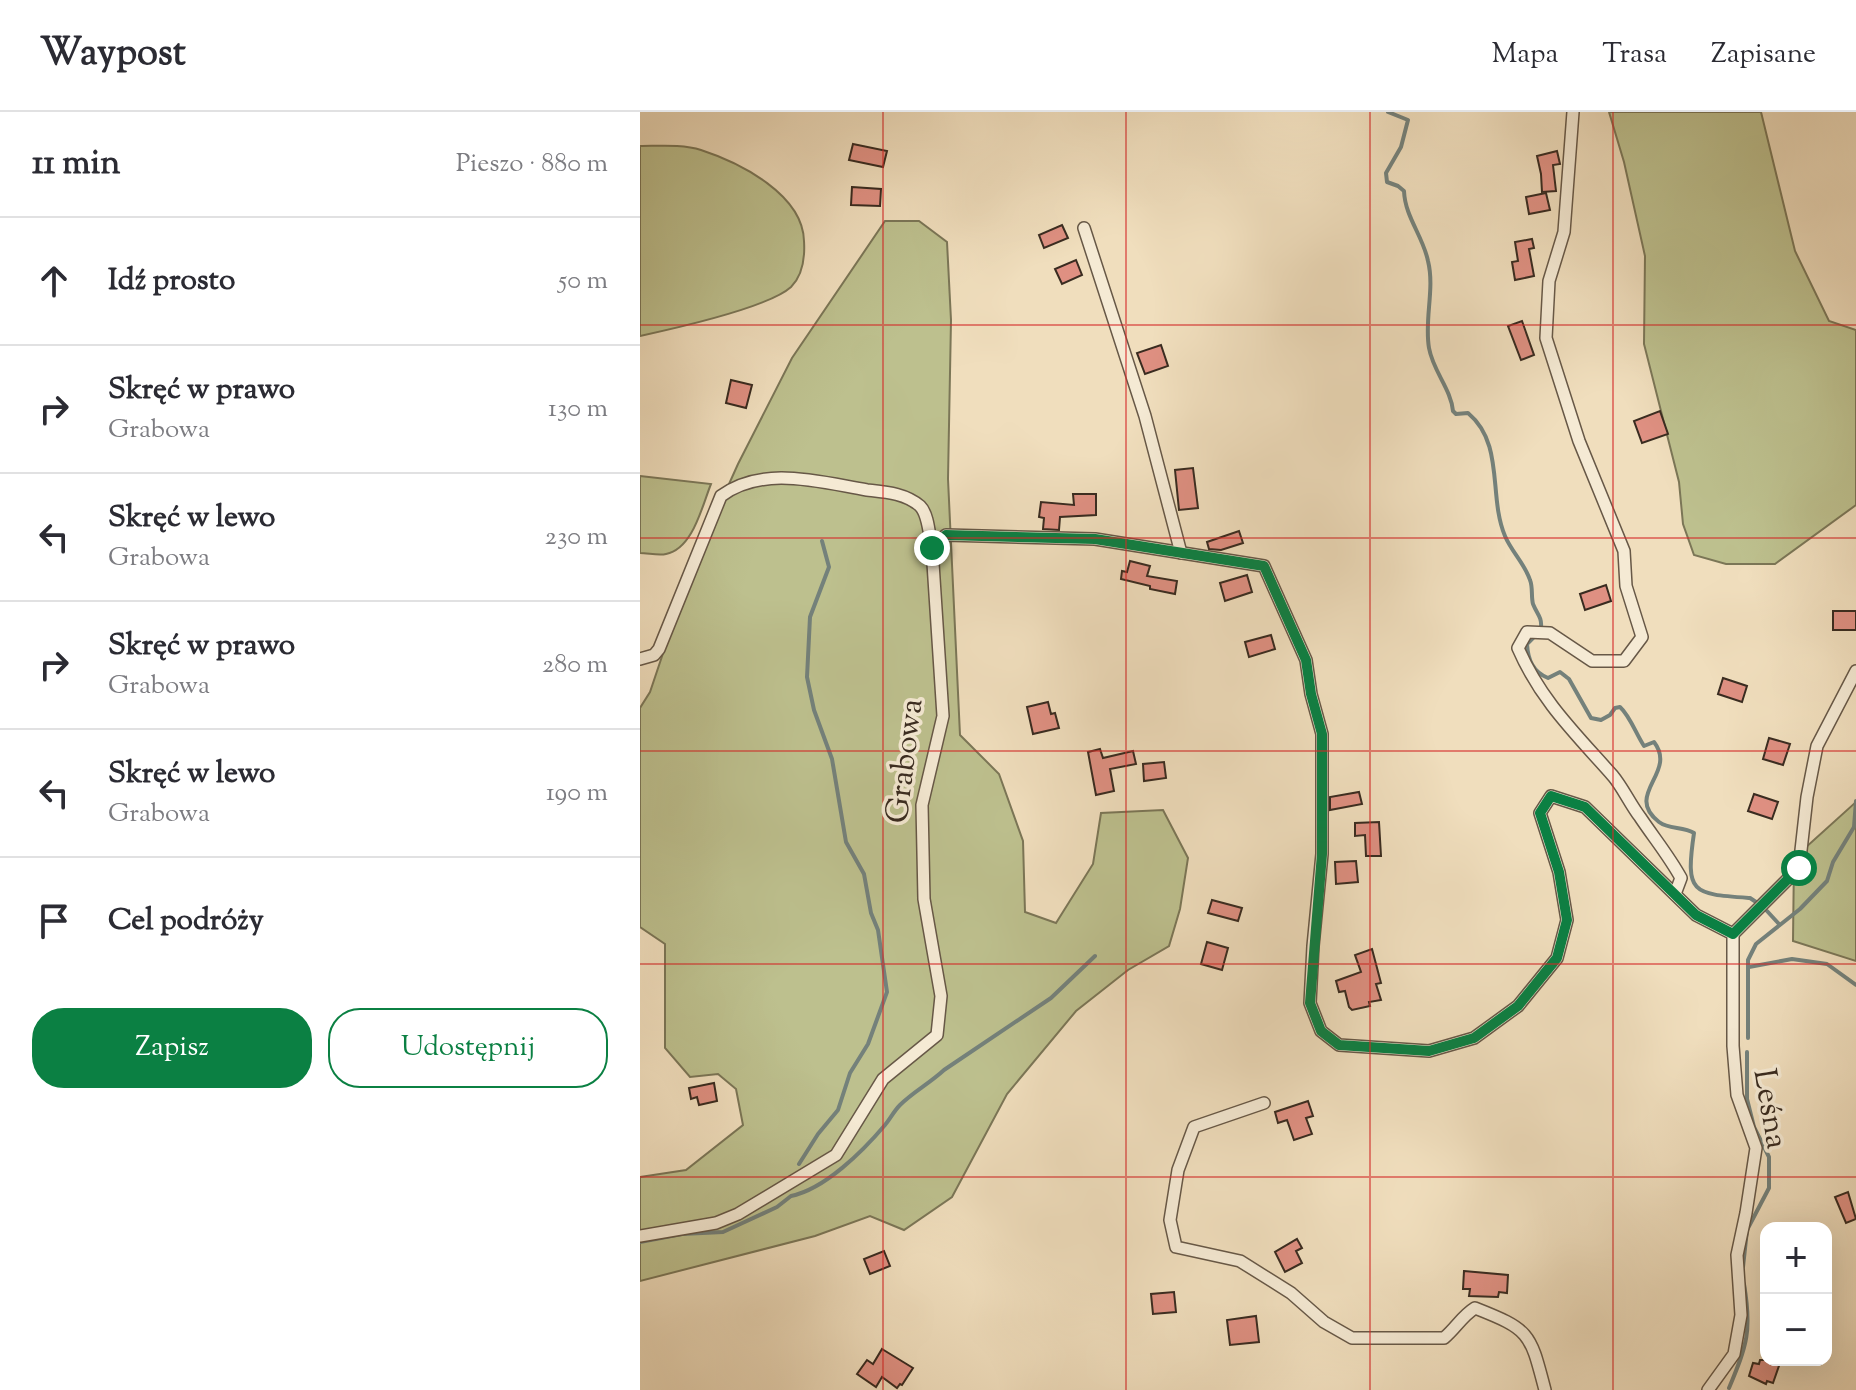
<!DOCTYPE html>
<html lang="pl">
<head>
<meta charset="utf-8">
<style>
  :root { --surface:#fff; --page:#f7f7f7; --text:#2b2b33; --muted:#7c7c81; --line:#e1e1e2; --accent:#0b8043 }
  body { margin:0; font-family:"Sorts Mill Goudy",serif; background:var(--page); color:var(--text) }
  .controls { position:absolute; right:24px; bottom:24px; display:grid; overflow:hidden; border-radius:16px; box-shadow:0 8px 32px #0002 }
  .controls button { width:72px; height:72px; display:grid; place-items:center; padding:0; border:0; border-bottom:2px solid var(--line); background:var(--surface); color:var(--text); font:40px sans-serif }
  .stop { position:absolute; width:24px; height:24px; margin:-18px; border:6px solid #0b8043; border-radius:50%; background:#fff }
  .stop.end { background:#0b8043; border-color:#fff; box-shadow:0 2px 8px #0008 }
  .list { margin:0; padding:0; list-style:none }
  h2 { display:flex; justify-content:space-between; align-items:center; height:104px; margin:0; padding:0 32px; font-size:34px }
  h2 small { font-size:26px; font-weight:400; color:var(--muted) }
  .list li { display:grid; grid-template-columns:52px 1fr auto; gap:24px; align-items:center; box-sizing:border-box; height:128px; padding:0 32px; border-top:2px solid var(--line) }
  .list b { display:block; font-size:30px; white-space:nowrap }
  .list p { margin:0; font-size:26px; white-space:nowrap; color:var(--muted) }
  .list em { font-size:26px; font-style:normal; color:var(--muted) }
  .actions { display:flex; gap:16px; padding:24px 32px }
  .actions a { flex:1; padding:18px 0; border:2px solid var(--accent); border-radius:32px; text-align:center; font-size:28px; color:var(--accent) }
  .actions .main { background:var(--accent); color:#fff }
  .icon { flex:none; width:44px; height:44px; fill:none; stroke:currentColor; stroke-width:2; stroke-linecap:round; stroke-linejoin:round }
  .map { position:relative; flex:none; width:1216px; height:1278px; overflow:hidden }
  header { display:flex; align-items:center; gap:48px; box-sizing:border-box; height:112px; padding:0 40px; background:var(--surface); border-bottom:2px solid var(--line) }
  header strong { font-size:38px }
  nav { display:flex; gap:44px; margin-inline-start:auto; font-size:28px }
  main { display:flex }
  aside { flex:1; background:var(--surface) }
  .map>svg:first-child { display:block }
  .green { fill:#bdc08e; stroke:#7b7657; stroke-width:2 }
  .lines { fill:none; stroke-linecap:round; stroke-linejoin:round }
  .stream { stroke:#74817b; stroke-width:4 }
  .building { fill:#df9082; stroke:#392b20; stroke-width:2 }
  .street-casing { stroke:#675847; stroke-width:14 }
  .street { stroke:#f5ead4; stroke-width:11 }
  .route { stroke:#0b8043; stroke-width:10 }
  .grid { fill:none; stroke:#d62828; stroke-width:2; stroke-opacity:0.55 }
  .labels { text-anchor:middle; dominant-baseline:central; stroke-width:7; stroke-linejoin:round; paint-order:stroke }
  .street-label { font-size:32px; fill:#392b20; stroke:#f5ead4 }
</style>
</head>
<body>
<header>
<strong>Waypost</strong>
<nav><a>Mapa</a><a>Trasa</a><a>Zapisane</a></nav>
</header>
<main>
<aside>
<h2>11 min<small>Pieszo · 880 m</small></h2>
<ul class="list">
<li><svg class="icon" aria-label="ahead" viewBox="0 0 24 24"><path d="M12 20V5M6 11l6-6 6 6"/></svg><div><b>Idź prosto</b></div><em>50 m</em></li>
<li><svg class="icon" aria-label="right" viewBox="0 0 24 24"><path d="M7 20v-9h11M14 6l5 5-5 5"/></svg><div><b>Skręć w prawo</b><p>Grabowa</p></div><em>130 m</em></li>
<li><svg class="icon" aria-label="left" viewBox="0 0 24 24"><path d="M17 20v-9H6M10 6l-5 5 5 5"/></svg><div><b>Skręć w lewo</b><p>Grabowa</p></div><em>230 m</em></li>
<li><svg class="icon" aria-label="right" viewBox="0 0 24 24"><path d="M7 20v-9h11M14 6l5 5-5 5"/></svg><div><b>Skręć w prawo</b><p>Grabowa</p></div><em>280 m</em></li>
<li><svg class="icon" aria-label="left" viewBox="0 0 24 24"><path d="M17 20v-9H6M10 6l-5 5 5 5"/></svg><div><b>Skręć w lewo</b><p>Grabowa</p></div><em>190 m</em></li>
<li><svg class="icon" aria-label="arrive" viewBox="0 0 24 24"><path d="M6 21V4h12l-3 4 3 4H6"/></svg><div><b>Cel podróży</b></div></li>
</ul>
<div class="actions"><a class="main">Zapisz</a><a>Udostępnij</a></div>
</aside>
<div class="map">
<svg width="1216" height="1278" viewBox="0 0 1216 1278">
  <rect width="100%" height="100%" fill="#f0debd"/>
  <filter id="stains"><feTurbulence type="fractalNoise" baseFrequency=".0025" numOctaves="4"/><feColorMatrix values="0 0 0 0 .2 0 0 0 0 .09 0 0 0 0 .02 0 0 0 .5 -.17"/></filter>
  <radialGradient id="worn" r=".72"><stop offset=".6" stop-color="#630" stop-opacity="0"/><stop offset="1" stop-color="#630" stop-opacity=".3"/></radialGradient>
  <g class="green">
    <path d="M 969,0 L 1121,0 L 1155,139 L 1189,209 L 1216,218 L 1216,393 L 1135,452 L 1086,452 L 1054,443 L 1043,412 L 1039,370 L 1004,232 L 1005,144 L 984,50 Z"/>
    <path d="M 0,34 C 19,34 43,32 61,38 C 101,51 163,83 164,129 C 165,145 163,163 151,175 C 129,195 32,217 0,224 Z"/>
    <path d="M 245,109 L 279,109 L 307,130 L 311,208 L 308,367 L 320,623 L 359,662 L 383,729 L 385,800 L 416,811 L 453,752 L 461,701 L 523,698 L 548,746 L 540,797 L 529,834 L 488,858 L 436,899 L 367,982 L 312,1085 L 264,1118 L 230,1104 L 175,1124 L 0,1169 L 0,1065 L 46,1058 L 103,1013 L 96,977 L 78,962 L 50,965 L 25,936 L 25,832 L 0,815 L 0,596 L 10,580 L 53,452 L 98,352 L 152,246 Z"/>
    <path d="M 0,364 L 71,372 C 62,394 53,437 26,442 C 19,444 8,441 0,441 Z"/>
    <path d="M 1216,690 L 1216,849 L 1153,829 L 1154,746 Z"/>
  </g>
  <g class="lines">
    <g class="stream">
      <path d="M 748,0 L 768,8 L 761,35 L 746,61 L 747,70 L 758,74 L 764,79 C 765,105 783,124 788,149 C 795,177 784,208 789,236 C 793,259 811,277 813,299 L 816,302 L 828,301 C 865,332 848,384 865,424 C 871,439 885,452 890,468 C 893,475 891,485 893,492 C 897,502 902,505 901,515"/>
      <path d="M 894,525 L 887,532 C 888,548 893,560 908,566 L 920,560 L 929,567 L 951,606 L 961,608 L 970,603 L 975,596 L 980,595 C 990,604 996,622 1004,634 L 1014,630 C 1038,661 983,682 1019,710 C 1029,718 1043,714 1054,721 C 1045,782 1052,782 1110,786 L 1116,790"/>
      <path d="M 1127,799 L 1139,812"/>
      <path d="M 1109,855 L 1152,847 L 1187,852 L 1216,873"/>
      <path d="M 1108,926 L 1108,848 L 1116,832 L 1160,797 L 1187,769 L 1193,750 L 1214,715 L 1216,689"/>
      <path d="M 159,1052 L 178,1022 L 198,998 L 210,961 L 228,932 L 247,880 L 238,818 L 231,801 L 224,762 L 206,730 L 192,647 L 174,598 L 167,565 L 170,505 L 189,455 L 182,429"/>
      <path d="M 0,1130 L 42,1122 L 83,1120 L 137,1095 L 151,1084 C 185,1077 223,1039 245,1013 C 250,1007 254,999 260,993 C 273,980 290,971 304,958 L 411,886 L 455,844"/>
      <path d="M 1103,1155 L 1107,1118 L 1129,1076 L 1129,1045 L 1114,1015 L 1107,987 L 1107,940"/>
      <path d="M 1089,1276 C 1107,1233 1112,1219 1104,1172"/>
    </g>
  </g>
  <g class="building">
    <path d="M 213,32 L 247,39 L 243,55 L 209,48 Z"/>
    <path d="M 917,39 L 920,52 L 913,53 L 916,79 L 902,80 L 901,62 L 897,44 Z"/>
    <path d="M 212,75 L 241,77 L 240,94 L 211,93 Z"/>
    <path d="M 906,81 L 910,98 L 889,102 L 886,85 Z"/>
    <path d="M 422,113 L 428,126 L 404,136 L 399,123 Z"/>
    <path d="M 892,127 L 894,136 L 889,137 L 894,164 L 875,168 L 872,150 L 878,149 L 875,130 Z"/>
    <path d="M 436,148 L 442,163 L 422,172 L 415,157 Z"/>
    <path d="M 882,209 L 894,243 L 881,248 L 868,214 Z"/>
    <path d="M 521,233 L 528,254 L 505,262 L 497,241 Z"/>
    <path d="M 91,268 L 112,273 L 106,296 L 86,291 Z"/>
    <path d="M 1020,299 L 1028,322 L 1002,331 L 994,309 Z"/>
    <path d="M 553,356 L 558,396 L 539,398 L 535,358 Z"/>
    <path d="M 433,382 L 456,382 L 456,403 L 420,405 L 419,418 L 403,417 L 404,406 L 399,405 L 401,390 L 434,393 Z"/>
    <path d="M 599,419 L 603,431 L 581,438 L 569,437 L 567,430 Z"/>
    <path d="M 490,449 L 510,454 L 507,464 L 537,469 L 535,482 L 510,477 L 510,474 L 481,467 L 482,459 L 487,460 Z"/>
    <path d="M 607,463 L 612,480 L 585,489 L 580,471 Z"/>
    <path d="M 966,473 L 971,489 L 945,498 L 940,482 Z"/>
    <rect x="1193" y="499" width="23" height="19"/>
    <path d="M 631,523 L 635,537 L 609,545 L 605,530 Z"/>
    <path d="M 1083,566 L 1107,574 L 1102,590 L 1078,582 Z"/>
    <path d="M 408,590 L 411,602 L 415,601 L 419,616 L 393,622 L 387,595 Z"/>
    <path d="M 1129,626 L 1150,632 L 1143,653 L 1123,647 Z"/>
    <path d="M 460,637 L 463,646 L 493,639 L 496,652 L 470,657 L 474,679 L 456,683 L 448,640 Z"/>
    <path d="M 524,650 L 526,666 L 504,669 L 503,652 Z"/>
    <path d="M 719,680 L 722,692 L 690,698 L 690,685 Z"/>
    <path d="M 1114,682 L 1138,690 L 1132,707 L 1108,699 Z"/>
    <path d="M 739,710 L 741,744 L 726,744 L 725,723 L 715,724 L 715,711 Z"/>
    <path d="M 716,749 L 718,770 L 696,772 L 695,750 Z"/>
    <path d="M 572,788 L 602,796 L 598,809 L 568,801 Z"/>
    <path d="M 567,830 L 588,836 L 582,858 L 561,852 Z"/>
    <path d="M 732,837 L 741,871 L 736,872 L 741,888 L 729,890 L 730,894 L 712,898 L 709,895 L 705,879 L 699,880 L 696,869 L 721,860 L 715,843 Z"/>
    <path d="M 74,971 L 77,989 L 59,993 L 57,985 L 51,987 L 49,976 Z"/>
    <path d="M 668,989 L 673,1004 L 666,1006 L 672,1022 L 654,1028 L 647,1008 L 638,1011 L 635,1000 Z"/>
    <path d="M 1208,1080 L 1216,1107 L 1206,1111 L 1195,1085 Z"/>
    <path d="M 657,1127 L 662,1136 L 656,1139 L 662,1151 L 645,1160 L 635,1140 Z"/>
    <path d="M 244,1139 L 250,1154 L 230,1162 L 224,1147 Z"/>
    <path d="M 824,1159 L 868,1163 L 867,1181 L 859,1180 L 858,1185 L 829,1184 L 830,1177 L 823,1177 Z"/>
    <path d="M 534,1180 L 536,1200 L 513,1202 L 511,1182 Z"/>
    <path d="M 616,1204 L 619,1230 L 590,1233 L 587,1208 Z"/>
    <path d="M 242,1237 L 273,1256 L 262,1273 L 260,1272 L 257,1276 L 242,1265 L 236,1275 L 217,1262 L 227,1248 L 233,1252 Z"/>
    <path d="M 1120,1248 L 1141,1248 L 1133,1271 L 1127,1269 L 1126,1272 L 1109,1264 L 1113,1251 L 1119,1252 Z"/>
  </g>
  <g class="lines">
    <g class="street-casing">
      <g id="street">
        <path d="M 933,0 L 924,120 L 909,169 L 906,226 L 939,329 L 984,439 L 986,474 L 1002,525 L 984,549 L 952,549 L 910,521 L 887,520 L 878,536 C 901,589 936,622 973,664 C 983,676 990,692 1000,705 C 1014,726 1029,744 1041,766 L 1035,782"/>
        <path d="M 444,116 L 505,304 L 541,441"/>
        <path d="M 0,547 L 14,543 L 19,537 L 81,384 C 123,353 179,370 227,378 C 245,380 265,381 280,394 C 289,403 289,424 292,436"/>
        <path d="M 1093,822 L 1159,756 L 1167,685 L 1177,634 L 1216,559"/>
        <path d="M 624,991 L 554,1015 L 538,1058 L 530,1108 L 536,1135 L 600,1149 L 651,1181 L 684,1210 L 712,1226 L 804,1226 C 816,1216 822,1204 835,1196 C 891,1218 890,1221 905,1278"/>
        <path d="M 0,1124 L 76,1111 L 98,1102 L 196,1043 L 243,967 L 297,923 L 301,884 L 284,787 L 282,693 L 303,604 L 292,436 L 306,423 L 455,427 L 624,454 L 666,548 L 671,582 L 682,622 L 682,742 L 673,834 L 670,891 L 681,919 L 699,933 L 789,939 L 834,926 L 878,894 L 917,846 L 927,808 L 919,760 L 900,701 L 911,684 L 945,695 L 1056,803 L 1093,822 L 1093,934 L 1097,983 L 1116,1036 L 1106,1101 L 1097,1143 L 1101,1203 L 1094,1242 L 1068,1278"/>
      </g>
    </g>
    <use href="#street" class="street"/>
  </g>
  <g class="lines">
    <path class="route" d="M 292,436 L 306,423 L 455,427 L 624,454 L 666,548 L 671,582 L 682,622 L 682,742 L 670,891 L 681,919 L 699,933 L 789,939 L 834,926 L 878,894 L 917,846 L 927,808 L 919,760 L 900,701 L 911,684 L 945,695 L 1056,803 L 1093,822 L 1159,756"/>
  </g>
  <path class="grid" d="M 243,0 L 243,1278M 486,0 L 486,1278M 730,0 L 730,1278M 973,0 L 973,1278M 0,213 L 1216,213M 0,426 L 1216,426M 0,639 L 1216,639M 0,852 L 1216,852M 0,1065 L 1216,1065"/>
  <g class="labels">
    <g class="street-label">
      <text transform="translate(266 649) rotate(-83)">Grabowa</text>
      <text transform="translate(1129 997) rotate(80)">Leśna</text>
    </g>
  </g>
  <rect width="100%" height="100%" filter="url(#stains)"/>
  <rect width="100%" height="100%" fill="url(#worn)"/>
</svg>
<div class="controls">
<button>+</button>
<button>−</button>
</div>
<div class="stop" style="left:1159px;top:756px"></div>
<div class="stop end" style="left:292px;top:436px"></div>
</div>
</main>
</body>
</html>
